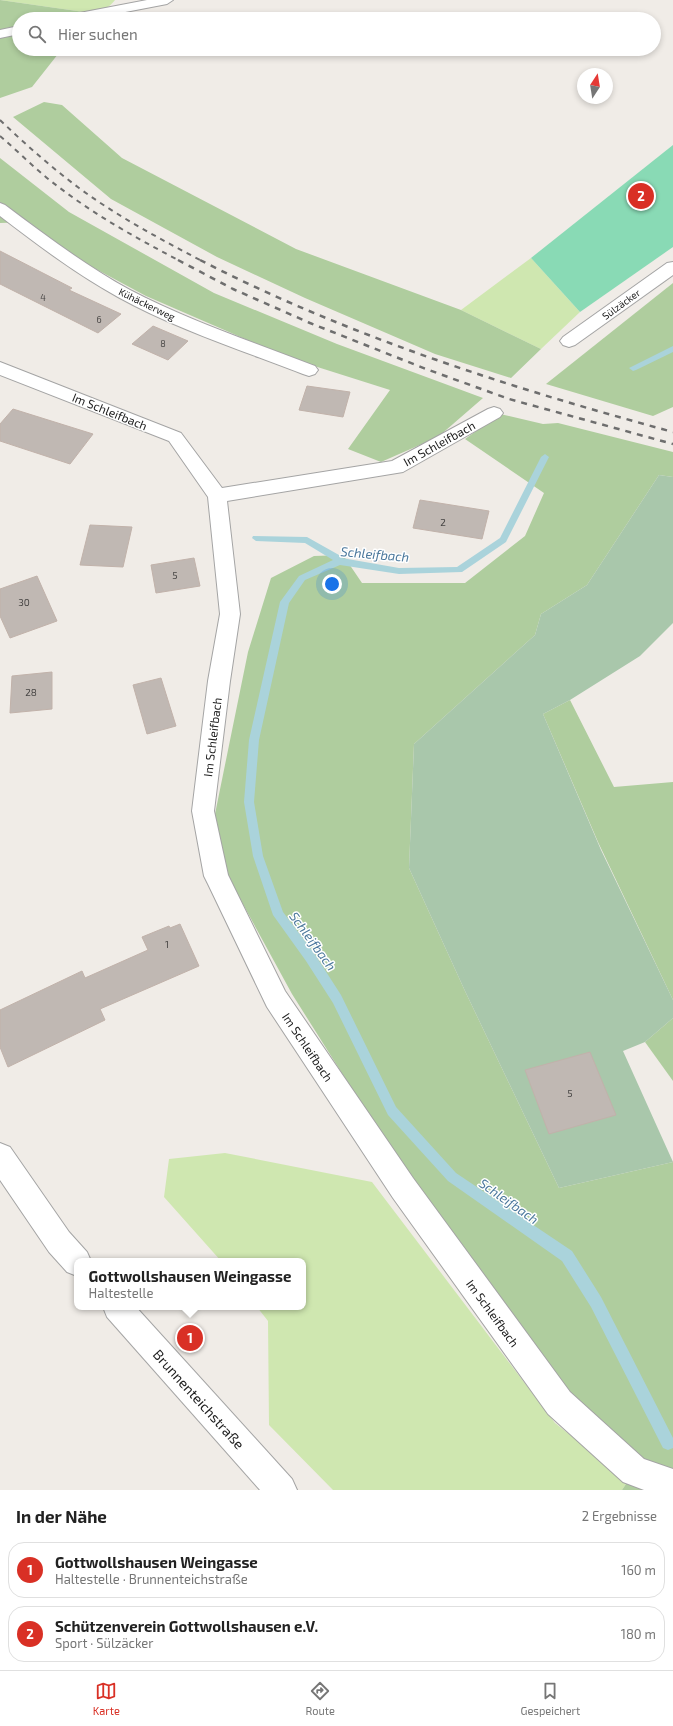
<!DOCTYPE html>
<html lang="de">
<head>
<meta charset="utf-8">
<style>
  :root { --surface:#fff; --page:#f6f6f6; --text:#222; --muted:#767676; --line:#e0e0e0; --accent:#d93025 }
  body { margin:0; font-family:"Exo 2",sans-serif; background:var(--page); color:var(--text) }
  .compass { position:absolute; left:577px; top:68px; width:36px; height:36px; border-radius:50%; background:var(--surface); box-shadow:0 2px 6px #0003; rotate:12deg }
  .you { position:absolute; left:332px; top:584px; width:14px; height:14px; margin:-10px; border:3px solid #fff; border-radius:50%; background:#1a73e8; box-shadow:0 0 0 6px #1a73e833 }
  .badge { display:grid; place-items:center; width:26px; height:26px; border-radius:50%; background:var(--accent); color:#fff; font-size:13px; font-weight:700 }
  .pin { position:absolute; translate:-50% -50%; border:2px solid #fff; box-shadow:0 1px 4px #0006 }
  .popup { position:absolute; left:74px; top:1258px; width:232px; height:52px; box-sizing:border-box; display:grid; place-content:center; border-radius:8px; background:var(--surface); filter:drop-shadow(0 1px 3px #0005); font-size:13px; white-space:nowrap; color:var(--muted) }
  .popup b { font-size:15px; color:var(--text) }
  .popup::after { content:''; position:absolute; left:50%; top:100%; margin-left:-8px; border:8px solid transparent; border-top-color:var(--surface) }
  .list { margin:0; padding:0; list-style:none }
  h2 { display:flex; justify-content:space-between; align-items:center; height:52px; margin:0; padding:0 16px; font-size:17px }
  h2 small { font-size:13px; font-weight:400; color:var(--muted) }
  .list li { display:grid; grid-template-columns:26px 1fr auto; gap:12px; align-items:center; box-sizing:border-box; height:56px; margin:0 8px 8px; padding:0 8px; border:1px solid var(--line); border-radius:16px }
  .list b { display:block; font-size:15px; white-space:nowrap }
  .list p { margin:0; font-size:13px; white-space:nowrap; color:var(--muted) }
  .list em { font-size:13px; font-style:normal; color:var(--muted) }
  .icon { flex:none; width:22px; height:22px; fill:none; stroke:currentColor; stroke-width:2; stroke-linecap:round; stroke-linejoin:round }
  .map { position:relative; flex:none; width:673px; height:1490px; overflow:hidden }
  .search { position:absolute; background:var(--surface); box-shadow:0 2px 6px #0003; left:12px; right:12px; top:12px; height:44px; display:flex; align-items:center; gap:10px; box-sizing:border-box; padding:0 14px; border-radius:22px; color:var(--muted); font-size:15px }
  .sheet { height:180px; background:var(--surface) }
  nav { display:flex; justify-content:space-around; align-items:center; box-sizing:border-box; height:56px; border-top:1px solid var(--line); background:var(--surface); font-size:11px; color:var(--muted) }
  nav a { display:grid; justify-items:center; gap:2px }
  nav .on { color:var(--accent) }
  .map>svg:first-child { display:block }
  .grass { fill:#cfe7b0 }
  .forest { fill:#afcd9e }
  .cemetery { fill:#a9c7ab }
  .pitch { fill:#89dab5 }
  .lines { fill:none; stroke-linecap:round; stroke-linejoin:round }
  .stream { fill:#aad3db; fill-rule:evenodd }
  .building { fill:#c0b8b3; stroke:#c1b2aa }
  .minor-casing { stroke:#a4a4a4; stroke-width:2 }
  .minor { fill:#fff; fill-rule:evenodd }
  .rail-far1 { stroke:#6e6e6e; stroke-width:2; stroke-dasharray:5 5; stroke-linecap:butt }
  .rail { stroke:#6e6e6e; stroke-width:2.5; stroke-dasharray:6 6; stroke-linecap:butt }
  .labels { text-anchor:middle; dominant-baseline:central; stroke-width:3; stroke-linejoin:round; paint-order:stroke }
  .far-number-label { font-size:9px; fill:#484645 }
  .far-street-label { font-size:10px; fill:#202020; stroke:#fff }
  .number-label { font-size:10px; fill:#484645 }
  .street-label { font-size:12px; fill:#202020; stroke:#fff }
  .water-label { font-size:13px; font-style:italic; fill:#4b789c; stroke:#fff }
  .near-street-label { font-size:14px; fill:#202020; stroke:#fff }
</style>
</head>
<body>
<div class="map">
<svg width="673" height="1490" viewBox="0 0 673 1490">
  <rect width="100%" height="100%" fill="#f0ece7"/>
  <g class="grass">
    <path d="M 0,0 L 115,0 C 110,7 100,13 91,13 Z"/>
    <path d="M 531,258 L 580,312 L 541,349 L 461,310 Z"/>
    <path d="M 225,1153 L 372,1182 L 555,1423 L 628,1481 L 622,1490 L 333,1490 L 269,1425 L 268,1321 L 257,1307 L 303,1307 L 303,1261 L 221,1261 L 164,1197 L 169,1159 Z"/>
  </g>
  <g class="forest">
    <path d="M 0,0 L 91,13 L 86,19 L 19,19 L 19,49 L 62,49 L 32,87 L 0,98 Z"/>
    <path d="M 44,102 L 62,105 L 122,158 L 296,249 L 461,310 L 541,349 L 511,378 L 435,354 L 305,298 L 217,257 L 111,199 L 13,117 Z"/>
    <path d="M 0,158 L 69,212 L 214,293 L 337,344 L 483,398 L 438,437 L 381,462 L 348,449 L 390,390 L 289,358 L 146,296 L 79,260 L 29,222 L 0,223 Z"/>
    <path d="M 673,283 L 673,407 L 653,416 L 546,384 Z"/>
    <path d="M 500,414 L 543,424 L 558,423 L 673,452 L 673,477 L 659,475 L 587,585 L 541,614 L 535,635 L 414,744 L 409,868 L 465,991 L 559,1188 L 673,1162 L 673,1490 L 622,1490 L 628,1481 L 418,1194 L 292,994 L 227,875 L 215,814 L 248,652 L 271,578 L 314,556 L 343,555 L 362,583 L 465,583 L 525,536 L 544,493 L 465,439 Z"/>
    <path d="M 570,700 L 614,787 L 673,782 L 673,1000 L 598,842 L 543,714 Z"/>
    <path d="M 673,1018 L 673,1081 L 645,1042 Z"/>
  </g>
  <path class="cemetery" d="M 659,475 L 673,477 L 673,623 L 640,656 L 570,700 L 543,714 L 601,850 L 673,1000 L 673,1018 L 645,1042 L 623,1051 L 673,1162 L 559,1188 L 465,991 L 409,868 L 414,744 L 535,635 L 541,614 L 587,585 Z"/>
  <path class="pitch" d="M 673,145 L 673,247 L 580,312 L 531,258 Z"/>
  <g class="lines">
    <g class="stream">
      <path d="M 673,346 L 673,352 L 636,370 L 633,371 L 629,368 Z"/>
      <path d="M 545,454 L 549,457 L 506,542 L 462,572 L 399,574 L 340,565 L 305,580 L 289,603 L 259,740 L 254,802 L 263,856 L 283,912 L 314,953 L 341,995 L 396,1107 L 456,1173 L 572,1251 L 601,1297 L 673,1438 L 673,1448 L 668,1450 L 663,1448 L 591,1307 L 562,1261 L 448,1181 L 388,1115 L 333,1003 L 306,961 L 273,915 L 253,856 L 244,802 L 249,740 L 280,602 L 299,576 L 333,560 L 305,543 L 256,541 L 252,538 L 253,536 L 307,537 L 339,555 L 342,558 L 399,568 L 457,567 L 500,538 L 541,457 Z"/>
    </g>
  </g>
  <g class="building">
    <path d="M 0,251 L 72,288 L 69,290 L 121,314 L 98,333 L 0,284 Z"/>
    <path d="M 153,326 L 188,341 L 168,360 L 132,344 Z"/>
    <path d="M 307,386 L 350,392 L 343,417 L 299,410 Z"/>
    <path d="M 13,409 L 93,434 L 70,464 L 0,441 L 0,424 Z"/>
    <path d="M 420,500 L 489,511 L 482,539 L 413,528 Z"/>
    <path d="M 90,525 L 132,527 L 123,567 L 80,565 Z"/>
    <path d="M 194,558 L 200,586 L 156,593 L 151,565 Z"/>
    <path d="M 37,576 L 57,621 L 10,638 L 0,616 L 0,589 Z"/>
    <path d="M 52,672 L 52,709 L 10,713 L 12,676 Z"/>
    <path d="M 161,678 L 176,726 L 147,734 L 133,685 Z"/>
    <path d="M 180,924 L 199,966 L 100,1009 L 105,1020 L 8,1067 L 0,1047 L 0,1010 L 82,971 L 85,978 L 148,950 L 142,937 L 169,926 L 170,928 Z"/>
    <path d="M 590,1052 L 616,1115 L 549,1134 L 525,1070 Z"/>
  </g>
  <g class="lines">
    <g class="minor-casing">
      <g id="minor">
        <path d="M 147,0 L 173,0 L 167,4 L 89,19 L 62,19 L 64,16 L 69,15 Z"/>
        <path d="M 19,26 L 19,34 L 0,38 L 0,30 Z"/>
        <path d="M 0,203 L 5,205 C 45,235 86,266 130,290 C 189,321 253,342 315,366 L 318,370 L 315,374 L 309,376 L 303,374 C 241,350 176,329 118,297 C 76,274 38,245 0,216 Z"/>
        <path d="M 673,262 L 673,275 L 575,345 L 569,347 L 563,345 L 560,341 L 563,337 L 667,263 Z"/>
        <path d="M 0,362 L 181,433 L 222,488 L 392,461 L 488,409 L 494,407 L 500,409 L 503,413 L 500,417 L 403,472 L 227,501 L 240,614 L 230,681 L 214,811 L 228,875 L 285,991 L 413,1178 L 570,1392 L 644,1459 L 673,1469 L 673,1490 L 644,1490 L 623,1482 L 548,1414 L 393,1198 L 267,1007 L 208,884 L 204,876 L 192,811 L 208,681 L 220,614 L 208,497 L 169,441 L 0,375 Z"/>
        <path d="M 0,1143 L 10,1147 L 69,1232 L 87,1252 L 91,1261 L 77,1261 L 77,1276 L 67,1272 L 49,1252 L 0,1180 Z"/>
        <path d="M 103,1307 L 136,1307 L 292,1479 L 297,1490 L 260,1490 L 107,1317 Z"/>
      </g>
    </g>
    <use href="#minor" class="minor"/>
    <g class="rail-far1">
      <path d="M 0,120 C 25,144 51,167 79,188 C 117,216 160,239 202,261"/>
      <path d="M 0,136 C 20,153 39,173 60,188 C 98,217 138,239 180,261"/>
    </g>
    <g class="rail">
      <path d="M 178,260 L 233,289 L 310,323 L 426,369 L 509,399 L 673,444"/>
      <path d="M 200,260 C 350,337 511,388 673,432"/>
    </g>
  </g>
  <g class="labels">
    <g class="far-number-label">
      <text x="43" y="297">4</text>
      <text x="99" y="319">6</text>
      <text x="163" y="343">8</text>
    </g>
    <g class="far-street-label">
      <text transform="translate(147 304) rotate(26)">Kühäckerweg</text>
      <text transform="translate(621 304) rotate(-36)">Sülzäcker</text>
    </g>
    <g class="number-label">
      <text x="443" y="522">2</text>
      <text x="175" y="575">5</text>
      <text x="24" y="602">30</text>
      <text x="31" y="692">28</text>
      <text x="167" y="944">1</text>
      <text x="570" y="1093">5</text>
    </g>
    <g class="street-label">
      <text transform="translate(110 411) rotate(22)">Im Schleifbach</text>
      <text transform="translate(439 443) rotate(-29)">Im Schleifbach</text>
      <text transform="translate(212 737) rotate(-83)">Im Schleifbach</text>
      <text transform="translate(308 1047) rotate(56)">Im Schleifbach</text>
      <text transform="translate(493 1313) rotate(54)">Im Schleifbach</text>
    </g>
    <g class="water-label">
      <text transform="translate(375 554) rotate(5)">Schleifbach</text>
      <text transform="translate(313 941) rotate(54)">Schleifbach</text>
      <text transform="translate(509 1201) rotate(35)">Schleifbach</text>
    </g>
    <g class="near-street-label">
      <text transform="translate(199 1399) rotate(48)">Brunnenteichstraße</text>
    </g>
  </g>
</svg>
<svg class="compass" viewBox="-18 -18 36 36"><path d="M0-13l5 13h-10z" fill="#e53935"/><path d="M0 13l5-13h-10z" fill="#767676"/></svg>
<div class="you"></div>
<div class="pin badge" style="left:190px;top:1338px">1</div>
<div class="popup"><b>Gottwollshausen Weingasse</b>Haltestelle</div>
<div class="pin badge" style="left:641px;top:196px">2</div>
<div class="search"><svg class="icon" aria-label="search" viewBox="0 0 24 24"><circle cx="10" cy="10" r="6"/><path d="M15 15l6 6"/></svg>Hier suchen</div>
</div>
<section class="sheet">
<h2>In der Nähe<small>2 Ergebnisse</small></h2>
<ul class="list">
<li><span class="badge">1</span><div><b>Gottwollshausen Weingasse</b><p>Haltestelle · Brunnenteichstraße</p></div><em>160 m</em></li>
<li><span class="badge">2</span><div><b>Schützenverein Gottwollshausen e.V.</b><p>Sport · Sülzäcker</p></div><em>180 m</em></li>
</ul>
</section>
<nav>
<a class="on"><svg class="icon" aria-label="map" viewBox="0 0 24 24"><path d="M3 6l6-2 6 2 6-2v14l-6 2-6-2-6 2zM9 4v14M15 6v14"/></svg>Karte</a>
<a><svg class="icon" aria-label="directions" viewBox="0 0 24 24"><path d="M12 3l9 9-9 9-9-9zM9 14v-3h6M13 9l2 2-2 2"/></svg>Route</a>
<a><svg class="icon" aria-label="saved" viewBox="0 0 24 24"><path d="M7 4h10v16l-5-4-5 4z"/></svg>Gespeichert</a>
</nav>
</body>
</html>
